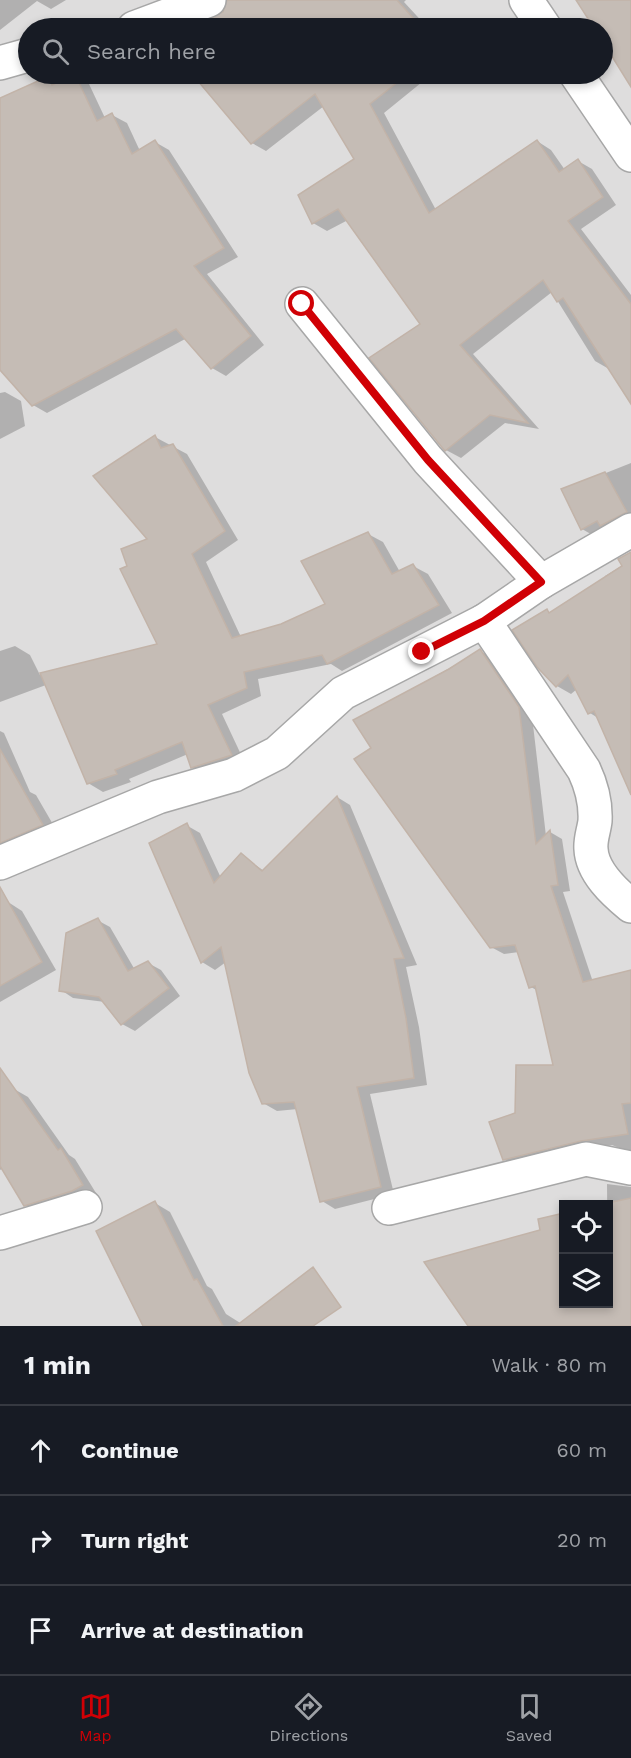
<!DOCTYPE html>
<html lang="en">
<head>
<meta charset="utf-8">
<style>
  :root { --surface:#171b24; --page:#242831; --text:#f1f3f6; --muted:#9ea1a6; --line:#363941; --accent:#d00005 }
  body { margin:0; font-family:"Work Sans",sans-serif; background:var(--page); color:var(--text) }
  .controls { position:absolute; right:18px; bottom:18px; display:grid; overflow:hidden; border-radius:0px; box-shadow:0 3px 9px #0003 }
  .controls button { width:54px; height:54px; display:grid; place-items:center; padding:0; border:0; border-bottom:2px solid var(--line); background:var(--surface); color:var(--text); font:30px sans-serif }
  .stop { position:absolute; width:18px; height:18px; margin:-14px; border:4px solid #d00005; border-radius:50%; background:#fff }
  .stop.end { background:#d00005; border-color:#fff; box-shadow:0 2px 6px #0008 }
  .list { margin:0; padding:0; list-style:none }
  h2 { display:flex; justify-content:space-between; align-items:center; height:78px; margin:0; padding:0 24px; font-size:26px }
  h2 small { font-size:20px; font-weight:400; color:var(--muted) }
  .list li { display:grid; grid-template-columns:39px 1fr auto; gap:18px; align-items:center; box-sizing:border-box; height:90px; padding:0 24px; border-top:2px solid var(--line) }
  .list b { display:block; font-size:22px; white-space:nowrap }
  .list em { font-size:20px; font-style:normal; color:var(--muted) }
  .icon { flex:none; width:33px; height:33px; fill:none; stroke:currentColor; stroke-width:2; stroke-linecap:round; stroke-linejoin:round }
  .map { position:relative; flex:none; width:631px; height:1326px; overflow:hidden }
  .search { position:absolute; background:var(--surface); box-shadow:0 3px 9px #0003; left:18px; right:18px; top:18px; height:66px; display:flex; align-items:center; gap:15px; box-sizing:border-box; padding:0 21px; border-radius:33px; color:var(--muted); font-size:22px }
  .sheet { height:348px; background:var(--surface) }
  nav { display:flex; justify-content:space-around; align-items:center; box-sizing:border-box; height:84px; border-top:2px solid var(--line); background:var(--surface); font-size:16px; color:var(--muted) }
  nav a { display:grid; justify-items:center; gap:3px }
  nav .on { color:var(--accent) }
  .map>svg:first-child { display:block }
  .residential { fill:#dedddd; fill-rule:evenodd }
  .shadow { fill:#0003 }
  .building { fill:#c5bcb5; stroke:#c2b3a8; stroke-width:1.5 }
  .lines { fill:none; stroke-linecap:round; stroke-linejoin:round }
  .minor-casing { stroke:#a7a7a7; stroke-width:36 }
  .minor { stroke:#fff; stroke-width:33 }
  .route { stroke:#d00005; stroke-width:8 }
</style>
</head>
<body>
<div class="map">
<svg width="631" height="1326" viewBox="0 0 631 1326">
  <rect width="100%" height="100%" fill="#f1ede6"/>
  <path class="residential" d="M 0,0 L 631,0 L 631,1326 L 0,1326 ZM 28,28 L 602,28 L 602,74 L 28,74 ZM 564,1204 L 608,1204 L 608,1304 L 564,1304 Z"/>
  <g class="shadow">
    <path d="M 0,0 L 66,0 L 51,9 L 37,1 L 0,30 Z"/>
    <path d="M 229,0 L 406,0 L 404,2 L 428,28 L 191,28 L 216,19 L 225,12 Z"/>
    <path d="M 194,74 L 432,74 L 384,113 L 436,210 L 537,141 L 551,150 L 565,170 L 578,161 L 592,169 L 616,205 L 581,229 L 631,295 L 631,400 L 609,369 L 595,361 L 552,292 L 473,354 L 539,429 L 505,423 L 461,458 L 446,450 L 372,358 L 422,325 L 348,220 L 327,231 L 313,223 L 356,160 L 324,106 L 266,151 L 252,143 Z"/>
    <path d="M 74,75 L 89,84 L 105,118 L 112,115 L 127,123 L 140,151 L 155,142 L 169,150 L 238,257 L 207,274 L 264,345 L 226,376 L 212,368 L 187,338 L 47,413 L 33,405 L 0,368 L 0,99 L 49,78 L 58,83 Z"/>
    <path d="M 5,392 L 21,401 L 25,426 L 0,439 L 0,393 Z"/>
    <path d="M 155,437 L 187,454 L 238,540 L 206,562 L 241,637 L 282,625 L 327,605 L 368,534 L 383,542 L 400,572 L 413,566 L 428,574 L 452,613 L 342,671 L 331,664 L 258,679 L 261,696 L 222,714 L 245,763 L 207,775 L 192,767 L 188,754 L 129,779 L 131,782 L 103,792 L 88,783 L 46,685 L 0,702 L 0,651 L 15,646 L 30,655 L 40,675 L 159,645 L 129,567 L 150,540 Z"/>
    <path d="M 631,463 L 631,526 L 596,537 L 582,529 L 563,490 Z"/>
    <path d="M 631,552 L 631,756 L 598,718 L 590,713 L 577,689 L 571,694 L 557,686 L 539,666 L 547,611 L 551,613 L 606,578 L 605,576 L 623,565 Z"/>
    <path d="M 480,651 L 493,658 L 532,716 L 546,836 L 550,832 L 562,839 L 570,891 L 563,892 L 593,982 L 631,976 L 631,1153 L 612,1145 L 517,1167 L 504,1159 L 555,1066 L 538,991 L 531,987 L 519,952 L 504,954 L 491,947 L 355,721 Z"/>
    <path d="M 0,731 L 4,733 L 30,792 L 36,795 L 58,833 L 0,857 Z"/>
    <path d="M 337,797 L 350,805 L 417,965 L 406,967 L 419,1027 L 427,1085 L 370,1094 L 394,1194 L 335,1209 L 322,1201 L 298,1109 L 277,1111 L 263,1103 L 226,962 L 215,970 L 202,962 L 150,843 L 186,825 L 200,833 L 221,878 L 241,855 L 264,871 Z"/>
    <path d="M 8,902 L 22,911 L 56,970 L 0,1002 L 0,906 Z"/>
    <path d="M 97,920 L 110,927 L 135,970 L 148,963 L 161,970 L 180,996 L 135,1031 L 122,1024 L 105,1002 L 73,998 L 61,990 Z"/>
    <path d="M 14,1089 L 28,1097 L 69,1155 L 75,1159 L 96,1193 L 87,1199 L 40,1213 L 25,1205 L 3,1168 L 0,1170 L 0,1099 Z"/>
    <path d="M 607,1184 L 631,1187 L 631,1326 L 498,1326 L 564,1304 L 608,1304 Z"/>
    <path d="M 155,1203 L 170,1212 L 207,1286 L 212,1289 L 226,1314 L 245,1326 L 145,1326 Z"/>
  </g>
  <g class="building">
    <path d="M 227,0 L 397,0 L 422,28 L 189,28 L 223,12 Z"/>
    <path d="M 576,0 L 631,0 L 631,87 L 603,42 L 603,28 L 594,28 Z"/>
    <path d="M 75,74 L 97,121 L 112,113 L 132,154 L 155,140 L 224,248 L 194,266 L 251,336 L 211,369 L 176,329 L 32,406 L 0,370 L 0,98 L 49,76 L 52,85 Z"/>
    <path d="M 192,74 L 408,74 L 370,104 L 429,213 L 537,140 L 559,172 L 578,159 L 603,197 L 568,221 L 631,304 L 631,404 L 563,298 L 557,302 L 543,280 L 460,345 L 528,423 L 490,415 L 445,451 L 369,358 L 420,324 L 338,209 L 312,224 L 298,195 L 354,159 L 315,94 L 251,144 Z"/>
    <path d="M 155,435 L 161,448 L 173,444 L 225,531 L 192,554 L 232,638 L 281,624 L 325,604 L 301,561 L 368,532 L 392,574 L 413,564 L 439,605 L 327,664 L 322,655 L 244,672 L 247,688 L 208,705 L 232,755 L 191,768 L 182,742 L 115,770 L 117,774 L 87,784 L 40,673 L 157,644 L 120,569 L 127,566 L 121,549 L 147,539 L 93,476 Z"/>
    <path d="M 605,472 L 627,512 L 600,526 L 597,521 L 581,530 L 561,489 Z"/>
    <path d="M 631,552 L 631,795 L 594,711 L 588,714 L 568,675 L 556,687 L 537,667 L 512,630 L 547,609 L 549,613 L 622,566 L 618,559 Z"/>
    <path d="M 480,649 L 519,707 L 536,844 L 550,830 L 558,885 L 551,886 L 583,982 L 631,970 L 631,1103 L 622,1104 L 628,1134 L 581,1141 L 503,1160 L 489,1122 L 515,1113 L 516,1065 L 553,1065 L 535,986 L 529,988 L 515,945 L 490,948 L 354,759 L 371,748 L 353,720 L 449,669 Z"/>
    <path d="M 0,749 L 43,825 L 0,843 Z"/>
    <path d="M 337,796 L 404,958 L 394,959 L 406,1018 L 414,1078 L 357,1087 L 381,1187 L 320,1202 L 294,1102 L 262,1104 L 249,1073 L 221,947 L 201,963 L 149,843 L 187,823 L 214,883 L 241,853 L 262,871 Z"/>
    <path d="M 0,887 L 42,962 L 0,986 Z"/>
    <path d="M 98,918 L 128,971 L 148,961 L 169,988 L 121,1025 L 99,997 L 59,991 L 66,933 Z"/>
    <path d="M 0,1068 L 58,1150 L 61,1148 L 83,1185 L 72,1191 L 24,1206 L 0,1166 Z"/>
    <path d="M 631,1198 L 631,1326 L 468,1326 L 424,1262 L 540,1230 L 538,1219 L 564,1213 L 564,1304 L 609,1304 L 609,1204 L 603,1204 Z"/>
    <path d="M 155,1201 L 194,1280 L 197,1279 L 223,1326 L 143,1326 L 96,1231 Z"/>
    <path d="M 313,1267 L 341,1307 L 313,1326 L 236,1326 Z"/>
  </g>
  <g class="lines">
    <g class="minor-casing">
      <g id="minor">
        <path d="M 526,0 L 545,28"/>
        <path d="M 134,28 L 209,0"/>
        <path d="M 0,63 L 28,55"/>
        <path d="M 576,74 L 631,155"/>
        <path d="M 302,304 L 428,460 L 541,582"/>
        <path d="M 484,621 L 584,770 C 592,787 596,802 595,821 C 594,830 590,840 591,849 C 592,872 614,892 631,906"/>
        <path d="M 0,863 L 158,797 L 234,775 L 277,753 L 343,693 L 484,621 L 541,582 L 631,530"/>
        <path d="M 389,1208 L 586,1159 L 631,1168"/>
        <path d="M 0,1233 L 85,1207"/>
      </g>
    </g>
    <use href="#minor" class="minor"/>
  </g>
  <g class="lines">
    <path class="route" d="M 302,304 L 428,460 L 541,582 L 484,621 L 422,652"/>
  </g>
</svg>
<div class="controls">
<button><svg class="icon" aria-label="locate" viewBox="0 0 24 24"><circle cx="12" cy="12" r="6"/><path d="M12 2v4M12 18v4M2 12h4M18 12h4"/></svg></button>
<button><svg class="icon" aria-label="layers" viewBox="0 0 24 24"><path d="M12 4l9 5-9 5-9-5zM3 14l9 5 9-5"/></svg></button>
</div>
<div class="stop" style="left:302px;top:304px"></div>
<div class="stop end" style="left:422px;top:652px"></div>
<div class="search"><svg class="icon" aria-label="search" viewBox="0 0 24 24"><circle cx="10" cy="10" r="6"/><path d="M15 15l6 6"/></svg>Search here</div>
</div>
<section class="sheet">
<h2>1 min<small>Walk · 80 m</small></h2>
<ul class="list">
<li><svg class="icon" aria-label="ahead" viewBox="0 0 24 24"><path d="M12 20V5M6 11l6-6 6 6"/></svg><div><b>Continue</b></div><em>60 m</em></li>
<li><svg class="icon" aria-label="right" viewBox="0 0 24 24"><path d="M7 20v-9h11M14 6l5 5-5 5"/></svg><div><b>Turn right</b></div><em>20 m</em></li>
<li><svg class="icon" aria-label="arrive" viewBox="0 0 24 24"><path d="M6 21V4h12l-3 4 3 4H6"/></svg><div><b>Arrive at destination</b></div></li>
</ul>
</section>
<nav>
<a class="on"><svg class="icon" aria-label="map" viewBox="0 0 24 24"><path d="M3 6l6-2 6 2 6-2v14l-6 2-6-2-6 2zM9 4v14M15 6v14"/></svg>Map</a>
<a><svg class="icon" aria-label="directions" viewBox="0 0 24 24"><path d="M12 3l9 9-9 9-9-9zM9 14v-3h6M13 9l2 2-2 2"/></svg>Directions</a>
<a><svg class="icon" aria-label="saved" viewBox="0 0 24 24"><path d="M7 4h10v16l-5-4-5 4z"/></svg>Saved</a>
</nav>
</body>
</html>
